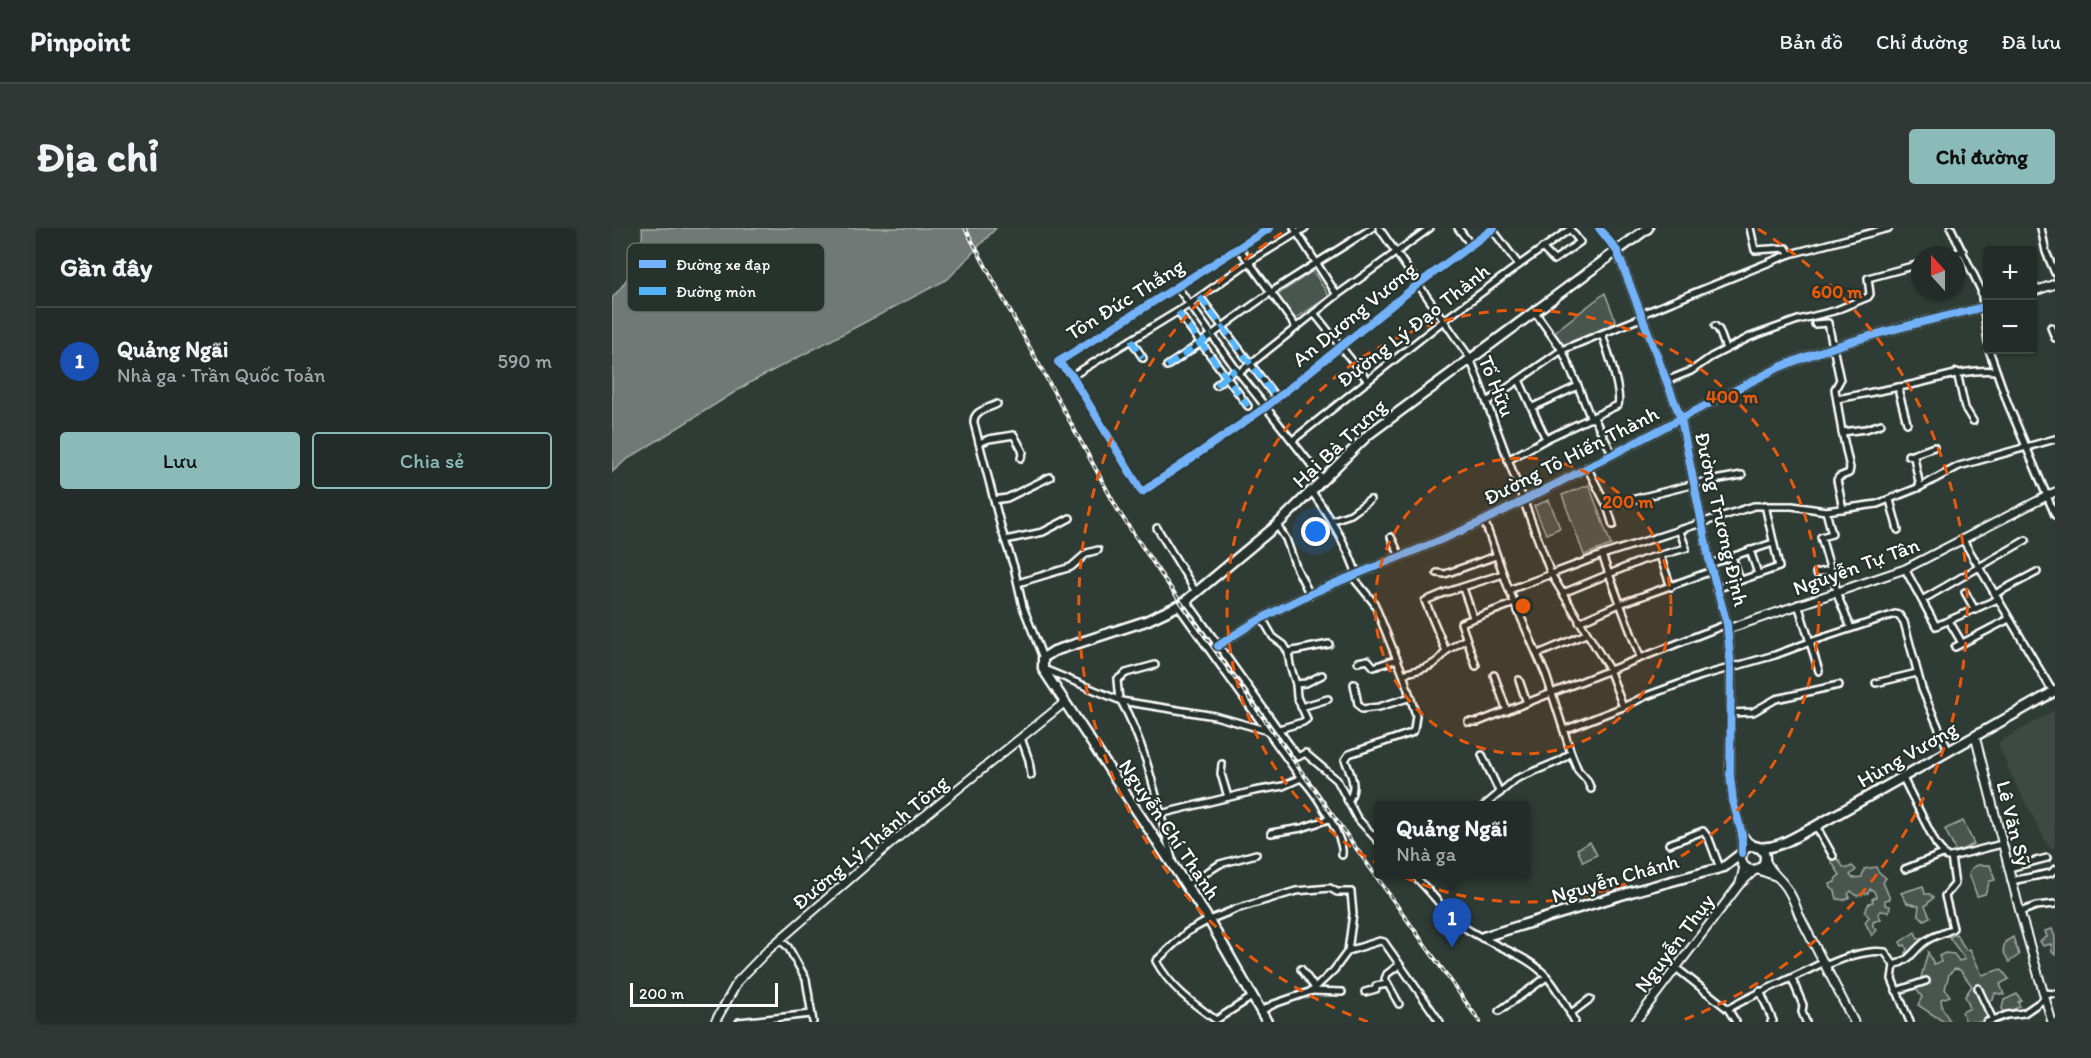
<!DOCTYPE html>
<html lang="vi">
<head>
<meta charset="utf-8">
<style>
  :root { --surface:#232c28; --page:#2f3834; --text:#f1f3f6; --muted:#a3a7a8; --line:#404845; --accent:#8bbbb9 }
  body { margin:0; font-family:Itim,sans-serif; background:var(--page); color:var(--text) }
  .controls { position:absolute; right:18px; top:18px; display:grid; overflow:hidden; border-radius:6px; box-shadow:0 2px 4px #0004 }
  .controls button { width:54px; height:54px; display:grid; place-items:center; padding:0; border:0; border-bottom:2px solid var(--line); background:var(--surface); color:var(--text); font:30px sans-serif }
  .compass { position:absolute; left:1299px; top:18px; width:54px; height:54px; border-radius:50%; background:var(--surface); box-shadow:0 2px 4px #0004; rotate:339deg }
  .scale { position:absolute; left:18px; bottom:15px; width:148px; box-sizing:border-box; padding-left:6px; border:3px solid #fff; border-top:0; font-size:16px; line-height:21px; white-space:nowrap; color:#fff; -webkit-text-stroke:4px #26332d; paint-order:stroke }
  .you { position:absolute; left:704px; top:304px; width:21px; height:21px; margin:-15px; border:4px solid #fff; border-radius:50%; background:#1a73e8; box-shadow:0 0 0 9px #1a73e833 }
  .badge { display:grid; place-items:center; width:39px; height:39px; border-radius:50%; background:var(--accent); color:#fff; font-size:20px; font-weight:700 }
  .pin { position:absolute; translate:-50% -50px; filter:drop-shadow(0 2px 3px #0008) }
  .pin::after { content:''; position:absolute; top:32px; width:21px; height:18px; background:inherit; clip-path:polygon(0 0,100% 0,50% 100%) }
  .popup { position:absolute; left:762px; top:573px; width:156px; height:78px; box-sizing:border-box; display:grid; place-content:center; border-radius:6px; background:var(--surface); filter:drop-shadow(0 2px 4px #0005); font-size:20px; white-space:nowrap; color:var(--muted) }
  .popup b { font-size:22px; color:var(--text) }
  .popup::after { content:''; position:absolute; left:50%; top:100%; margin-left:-12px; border:12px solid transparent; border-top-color:var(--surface) }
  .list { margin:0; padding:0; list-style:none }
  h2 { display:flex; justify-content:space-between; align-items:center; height:78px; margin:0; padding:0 24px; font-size:26px }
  h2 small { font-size:20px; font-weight:400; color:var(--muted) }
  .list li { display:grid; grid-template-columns:39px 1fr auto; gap:18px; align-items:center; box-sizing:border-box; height:108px; padding:0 24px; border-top:2px solid var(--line) }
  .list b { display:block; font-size:22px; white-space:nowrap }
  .list p { margin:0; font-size:20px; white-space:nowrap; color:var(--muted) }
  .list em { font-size:20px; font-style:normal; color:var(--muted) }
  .actions { display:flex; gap:12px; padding:18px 24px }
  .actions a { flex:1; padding:14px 0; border:2px solid var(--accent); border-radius:6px; text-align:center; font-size:21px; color:var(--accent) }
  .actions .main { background:var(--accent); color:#111 }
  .map { position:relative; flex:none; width:1443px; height:794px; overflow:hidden; border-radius:6px }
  header { display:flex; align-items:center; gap:36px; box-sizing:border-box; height:84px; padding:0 30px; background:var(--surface); border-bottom:2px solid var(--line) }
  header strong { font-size:28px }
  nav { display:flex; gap:33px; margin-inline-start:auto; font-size:21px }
  .intro { display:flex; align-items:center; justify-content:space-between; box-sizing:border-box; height:144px; padding:0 36px }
  h1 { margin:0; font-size:42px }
  .button { padding:15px 27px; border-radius:6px; background:var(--accent); color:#111; font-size:21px; font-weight:700 }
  main { display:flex; gap:36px; padding:0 36px }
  aside { flex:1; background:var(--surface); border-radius:6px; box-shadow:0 2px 4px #0004 }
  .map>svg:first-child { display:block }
  .built { fill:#3c4842 }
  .green { fill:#4a544f; stroke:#a4aaa7; stroke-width:1.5 }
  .water { fill:#707975; stroke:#a9afac; stroke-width:1.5 }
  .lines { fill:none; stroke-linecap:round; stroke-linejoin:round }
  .minor-casing { stroke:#fff; stroke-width:10 }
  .tertiary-casing { stroke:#fff; stroke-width:11 }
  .secondary-casing { stroke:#fff; stroke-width:13 }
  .minor { stroke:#26332d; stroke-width:5 }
  .tertiary { stroke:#26332d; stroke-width:7 }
  .secondary { stroke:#26332d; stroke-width:8 }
  .rail-casing { stroke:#fff; stroke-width:4 }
  .rail { stroke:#26332d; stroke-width:1.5; stroke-dasharray:4.5; stroke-linecap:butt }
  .quiet { stroke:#52b3f8; stroke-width:6; stroke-dasharray:12 6; stroke-linecap:butt }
  .cycleway-casing { stroke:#26332d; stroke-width:11 }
  .cycleway { stroke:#73b2f8; stroke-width:8 }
  .ring { fill:none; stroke:#e8590c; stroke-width:3; stroke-dasharray:10 8 }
  .labels { text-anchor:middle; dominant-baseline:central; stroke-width:4.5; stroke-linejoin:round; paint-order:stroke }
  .street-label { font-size:21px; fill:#fff; stroke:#26332d }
  .key { fill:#26332d; stroke:#67706c; stroke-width:1.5 }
  .key-label { font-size:16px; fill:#fff }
  .centre { fill:#e8590c; stroke:#26332d; stroke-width:3 }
  .ring-label { font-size:18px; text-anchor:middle; font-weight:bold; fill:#e8590c; stroke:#26332d; stroke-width:4.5; stroke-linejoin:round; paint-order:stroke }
</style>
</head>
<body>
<header>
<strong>Pinpoint</strong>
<nav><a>Bản đồ</a><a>Chỉ đường</a><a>Đã lưu</a></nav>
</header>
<div class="intro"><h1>Địa chỉ</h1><a class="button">Chỉ đường</a></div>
<main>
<aside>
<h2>Gần đây<small></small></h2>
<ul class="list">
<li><span class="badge" style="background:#1a4fb4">1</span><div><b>Quảng Ngãi</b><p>Nhà ga · Trần Quốc Toản</p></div><em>590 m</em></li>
</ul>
<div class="actions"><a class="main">Lưu</a><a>Chia sẻ</a></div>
</aside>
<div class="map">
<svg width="1443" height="794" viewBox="0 0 1443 794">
  <rect width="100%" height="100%" fill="#2f3b35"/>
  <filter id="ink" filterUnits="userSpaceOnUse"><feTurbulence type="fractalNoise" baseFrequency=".0167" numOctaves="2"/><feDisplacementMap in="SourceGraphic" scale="12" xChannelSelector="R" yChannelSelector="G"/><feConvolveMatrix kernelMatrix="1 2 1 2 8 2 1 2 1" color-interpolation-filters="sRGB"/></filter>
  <g filter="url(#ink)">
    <path class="built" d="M 1443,482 L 1443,619 L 1438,621 L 1405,559 L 1385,515 Z"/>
    <g class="green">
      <path d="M 701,43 L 717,68 L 680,93 L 664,68 Z"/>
      <path d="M 993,65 L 1004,94 L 956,117 L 948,116 L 941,105 Z"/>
      <path d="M 977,257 L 999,317 L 972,327 L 950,267 Z"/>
      <path d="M 937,272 L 948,300 L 934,306 L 922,278 Z"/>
      <path d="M 1351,593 L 1362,616 L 1344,624 L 1333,601 Z"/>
      <path d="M 978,614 L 985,627 L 971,634 L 965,621 Z"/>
      <path d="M 1225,630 L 1232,640 L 1236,640 L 1240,638 L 1244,642 L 1238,647 L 1241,650 L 1250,649 L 1252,641 L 1264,639 L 1266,643 L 1274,650 L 1271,654 L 1278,671 L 1273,672 L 1273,677 L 1278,678 L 1277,684 L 1269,683 L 1266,686 L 1269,691 L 1261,694 L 1261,699 L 1265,702 L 1260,708 L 1253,694 L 1257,689 L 1253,684 L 1257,675 L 1261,674 L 1260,671 L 1264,669 L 1262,663 L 1258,661 L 1256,665 L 1245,668 L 1239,663 L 1236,666 L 1238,669 L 1232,672 L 1225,671 L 1223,663 L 1219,660 L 1218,656 L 1223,654 L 1224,650 L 1228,647 L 1219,633 Z"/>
      <path d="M 1366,637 L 1378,637 L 1383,652 L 1378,653 L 1373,666 L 1365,668 L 1357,645 L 1360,640 Z"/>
      <path d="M 1311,658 L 1313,666 L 1318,666 L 1321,670 L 1313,678 L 1318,689 L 1312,692 L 1306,686 L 1307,678 L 1295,675 L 1289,665 Z"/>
      <path d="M 1440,701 L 1443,709 L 1443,727 L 1440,724 L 1439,716 L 1431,718 L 1428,713 L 1435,709 L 1433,703 Z"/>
      <path d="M 1303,704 L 1306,711 L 1311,709 L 1313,714 L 1297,731 L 1293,725 L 1295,722 L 1293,717 L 1290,718 L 1288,714 Z"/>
      <path d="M 1344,706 L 1354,722 L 1358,721 L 1370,747 L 1389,741 L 1397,751 L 1388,756 L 1392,767 L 1383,765 L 1381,772 L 1375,773 L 1379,785 L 1375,787 L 1377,794 L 1354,794 L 1350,784 L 1358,780 L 1353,768 L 1360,758 L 1348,742 L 1343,741 L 1337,746 L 1333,761 L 1338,768 L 1329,771 L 1330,779 L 1338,794 L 1332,794 L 1306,777 L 1310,769 L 1302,758 L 1314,756 L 1313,752 L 1308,753 L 1316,724 L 1322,736 L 1329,734 L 1327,728 L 1333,725 L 1342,726 L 1347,733 L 1353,731 L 1337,709 Z"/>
      <path d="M 1401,709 L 1407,727 L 1397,734 L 1391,723 L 1393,714 Z"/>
      <path d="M 1405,766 L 1409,772 L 1406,774 L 1408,778 L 1398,783 L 1399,788 L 1393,789 L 1390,780 L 1392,772 Z"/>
    </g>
    <path class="water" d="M 30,0 L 384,0 L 336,51 L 139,154 L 14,232 L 0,244 L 0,70 C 16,53 33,25 30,0 Z"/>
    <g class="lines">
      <g class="minor-casing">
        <g id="minor">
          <path d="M 658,0 L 446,134 L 460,148 L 530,264 L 654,179 L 805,57 L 882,0"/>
          <path d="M 682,0 L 725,67"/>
          <path d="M 767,0 L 858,130 L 939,346 L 997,441 L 1011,479"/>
          <path d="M 846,0 L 859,17"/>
          <path d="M 987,0 L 1005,23"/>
          <path d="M 1138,0 L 1143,22 L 1174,20 L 1178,26"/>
          <path d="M 1339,0 L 1369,62 L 1376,114"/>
          <path d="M 1429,0 L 1434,24 L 1443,45"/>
          <path d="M 627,20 L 684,99"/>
          <path d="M 1338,27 L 1351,23"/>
          <path d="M 907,37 L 958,1 L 968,14 L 942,32 L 930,20"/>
          <path d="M 566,60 L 627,145 L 711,252"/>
          <path d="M 588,69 L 665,171"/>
          <path d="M 566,84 L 636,178"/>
          <path d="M 702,85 L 756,153"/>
          <path d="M 1030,86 L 1178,26 L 1277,0"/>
          <path d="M 1203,96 L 1216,95 L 1228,152 L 1223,161 L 1230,204 L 1238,240 L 1237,245 L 1227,249 L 1225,252 L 1231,281"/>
          <path d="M 1103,98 L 1107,102 L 1114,121"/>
          <path d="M 1439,99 L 1443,110"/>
          <path d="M 519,112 L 531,130"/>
          <path d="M 1377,122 L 1396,176 L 1443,287"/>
          <path d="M 555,138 C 590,115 623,89 658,65 C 691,43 726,22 760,0"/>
          <path d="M 1345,144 L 1353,180 L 1361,193"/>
          <path d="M 627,145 L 725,67 L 818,0"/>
          <path d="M 460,148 L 578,76 L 637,34 L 693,0"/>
          <path d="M 907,152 L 934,211"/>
          <path d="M 1054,153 L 1079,143 L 1099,129 L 1138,109 L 1186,92 L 1222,83 L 1256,69 L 1258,66 L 1256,50 L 1308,36"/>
          <path d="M 604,157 L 624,141"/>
          <path d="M 966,158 L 979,191"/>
          <path d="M 1225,171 L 1287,159"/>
          <path d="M 875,174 L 950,122 L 1031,89"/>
          <path d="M 385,176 C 376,181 361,182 362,195 L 390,303 L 402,339 L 411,379 L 431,430"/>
          <path d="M 921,179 L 966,158 L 950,122 L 923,84"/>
          <path d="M 982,190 L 1001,227"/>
          <path d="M 1295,195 L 1287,165 L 1287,159 C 1321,154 1349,140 1384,143"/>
          <path d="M 1230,204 L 1254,201 L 1269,196"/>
          <path d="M 681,212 L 831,93 L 907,37 L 880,1"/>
          <path d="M 367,215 L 377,211 L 402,207 L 411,224 L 409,230"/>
          <path d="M 1296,227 L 1302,229 L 1308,259"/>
          <path d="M 1300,227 L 1322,219"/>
          <path d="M 896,232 L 934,211 L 1006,177 C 1010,165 995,120 990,106"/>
          <path d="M 975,239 L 995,278 L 1091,254 L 1130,247"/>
          <path d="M 700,264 C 719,290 734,315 745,346"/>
          <path d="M 382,272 L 395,270 L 438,249"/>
          <path d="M 1278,272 L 1286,302"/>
          <path d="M 995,278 L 1001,297"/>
          <path d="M 1214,283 L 1220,306 L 1209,309 L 1225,363"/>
          <path d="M 721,292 L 739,286 L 758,272"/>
          <path d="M 872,292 L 897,362 L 934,447 L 959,525 L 947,533 L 904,551 L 872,578"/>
          <path d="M 665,297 L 674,311 L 684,339 L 698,367"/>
          <path d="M 545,300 L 584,364"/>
          <path d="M 779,309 L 788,328"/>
          <path d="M 393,312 L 431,304 L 458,290"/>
          <path d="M 1351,312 L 1441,464"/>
          <path d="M 1138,322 L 1146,346"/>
          <path d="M 990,327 L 1028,429"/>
          <path d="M 1048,328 L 1059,359"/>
          <path d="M 1120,329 L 1128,352"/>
          <path d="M 1098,336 L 1161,315"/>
          <path d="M 1293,341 L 1324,398 L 1386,371"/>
          <path d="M 825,345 L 833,346 L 884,328"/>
          <path d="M 1204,345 L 1218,342"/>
          <path d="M 406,355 L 459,339 L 475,325 L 486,322"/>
          <path d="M 851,360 L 861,389"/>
          <path d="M 1104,361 L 1167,339 L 1153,277"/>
          <path d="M 897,362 L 990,327 L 1142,278 L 1180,278 L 1214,283 L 1265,276 L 1308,259 L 1347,238 L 1443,211"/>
          <path d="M 1224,364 L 1239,400"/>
          <path d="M 1353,364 L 1363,382"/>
          <path d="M 951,365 L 1031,332 L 1074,320 L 1067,301"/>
          <path d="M 1383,366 L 1425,344"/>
          <path d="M 574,372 L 686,529 L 693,525 L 725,552 L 745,590 L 766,613"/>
          <path d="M 1310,372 L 1414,312"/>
          <path d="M 1186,376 L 1207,443"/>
          <path d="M 650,390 L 661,409 L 672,417 L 676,424 L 678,437 L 684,456 L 685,469 L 695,491 L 691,494 L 667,501"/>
          <path d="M 1337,393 L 1350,415"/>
          <path d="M 967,394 L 1008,376 L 1100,343"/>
          <path d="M 1343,419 L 1397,391"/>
          <path d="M 834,423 L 854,411"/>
          <path d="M 676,424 L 717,416"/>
          <path d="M 926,426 L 974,406"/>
          <path d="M 746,434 L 756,432 L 762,439 L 785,431"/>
          <path d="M 864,438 L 849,395 L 903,375"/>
          <path d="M 432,441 L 509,473 L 603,488 L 656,503"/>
          <path d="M 791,446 C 810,440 822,441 834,423 L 813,373 L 832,365 L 891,346"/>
          <path d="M 882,447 L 895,483"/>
          <path d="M 907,452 L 915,475"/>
          <path d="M 1264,455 L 1305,445"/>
          <path d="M 684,456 L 694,455 L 710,447"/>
          <path d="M 742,456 L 746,476 L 750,481 L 767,479 L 799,469"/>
          <path d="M 507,472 L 505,452 L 514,445 L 543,437"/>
          <path d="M 509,473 C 536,521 546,579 560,631"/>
          <path d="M 689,479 L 716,471"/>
          <path d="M 1118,485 L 1141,484 L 1164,471 L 1227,457"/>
          <path d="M 856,494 L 866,494 L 1115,396"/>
          <path d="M 952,502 L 1011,479 L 1034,468 L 1089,448 L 1163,427 L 1198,414 L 1283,386 L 1287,387 L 1292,394 L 1310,461 L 1337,524"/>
          <path d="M 409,510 L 417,532 L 419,547"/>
          <path d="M 959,525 L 966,542 L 975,552 L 979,561"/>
          <path d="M 870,527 L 888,565"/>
          <path d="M 610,536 L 609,546 L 616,569"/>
          <path d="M 689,550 C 702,562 733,610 730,627"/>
          <path d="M 736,573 C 746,559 739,546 733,532 L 737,526 L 799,505 L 802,502 L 804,487 L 791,446 L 762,375 L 740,348"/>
          <path d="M 548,586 L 642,563 L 671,558 L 689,550 L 566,378"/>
          <path d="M 1204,598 L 1221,628"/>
          <path d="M 659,605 L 690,600 L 717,591"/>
          <path d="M 1057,616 L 1091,603 L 1097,611 L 1108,640"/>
          <path d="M 1339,629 L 1390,616"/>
          <path d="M 1397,640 L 1435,630"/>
          <path d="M 1293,641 L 1331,626"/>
          <path d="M 800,646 C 818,661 830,682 849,697 C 875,717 914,724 936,750 C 947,763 955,779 963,794"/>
          <path d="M 1399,653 L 1439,645 L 1443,641"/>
          <path d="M 575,657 L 608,636 L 644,626"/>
          <path d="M 1408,684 L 1424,678 L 1443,676"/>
          <path d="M 168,712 L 176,719 L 194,751 L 201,794"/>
          <path d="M 787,737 L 775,746 L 773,751 L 787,776"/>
          <path d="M 1282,737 L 1280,751 L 1298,794"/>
          <path d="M 1213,738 C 1231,730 1254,721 1273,724 L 1282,737 C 1300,732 1301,722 1314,713 C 1322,707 1333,706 1341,700 L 1333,668 L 1343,656 L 1339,629 L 1335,629 L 1324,616 L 1291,550"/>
          <path d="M 1063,739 L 1116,781 C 1147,763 1180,751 1212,734"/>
          <path d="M 689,741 L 703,760"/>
          <path d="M 1180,751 L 1191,777 L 1190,784 L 1194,794"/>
          <path d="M 1366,760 L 1381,792"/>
          <path d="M 700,763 L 730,764"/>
          <path d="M 1148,763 L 1161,793 L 1159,794"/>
          <path d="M 1284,763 L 1314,753"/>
          <path d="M 753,764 L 764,761 L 764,758 L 776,756"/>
          <path d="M 1432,765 L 1443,766"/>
          <path d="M 640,769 L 604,792 C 580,775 558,759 544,733 L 575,704 L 597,692 L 624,681 L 684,663 L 718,660 L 725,664 L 739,664 L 741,686 L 736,723"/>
          <path d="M 1116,781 L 1124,794"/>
          <path d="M 649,783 L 662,776 L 700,763 L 722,742 L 736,723 L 768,713 L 772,714 L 828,794"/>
          <path d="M 887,783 L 935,749"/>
          <path d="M 958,786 L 978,771"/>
          <path d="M 127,794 L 199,786"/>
          <path d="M 1375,794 L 1395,787 L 1412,785 L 1434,770"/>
        </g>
      </g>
      <g class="tertiary-casing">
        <g id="tertiary">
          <path d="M 1005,23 L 1069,191 L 1098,336 L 1115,396 L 1119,440 L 1118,546 L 1121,573 L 1130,606 L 1130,625"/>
          <path d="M 1420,64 L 1443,56"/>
          <path d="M 1116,401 L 1293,341 L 1443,264"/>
          <path d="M 606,418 C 687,360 785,335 873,292 C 973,243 1069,189 1168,139 C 1234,111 1306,95 1376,78"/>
          <path d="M 1363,508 L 1408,684 L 1440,794"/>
          <path d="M 1130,606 L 1136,614 L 1144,619"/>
          <path d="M 1153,631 C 1157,642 1164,647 1171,655 C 1179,664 1183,676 1187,687 L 1242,794"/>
          <path d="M 1128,655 L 1132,639"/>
          <path d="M 103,794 L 126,753 L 156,722 L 285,610 L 452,475"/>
          <path d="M 1023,794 L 1127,657 L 1144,641 L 1163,648"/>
        </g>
      </g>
      <g class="secondary-casing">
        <g id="secondary">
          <circle cx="1141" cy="630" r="12"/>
          <path d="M 1144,619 C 1165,623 1185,607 1204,598 L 1443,463"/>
          <path d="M 871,709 L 1019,664 L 1112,639 L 1130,625"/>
          <path d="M 655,794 L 597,692 L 431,441 L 431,430 L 442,423 L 534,393 L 570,376 L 665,297 L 757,206 L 1036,0"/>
        </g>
      </g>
      <use href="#minor" class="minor"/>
      <use href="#tertiary" class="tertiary"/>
      <use href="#secondary" class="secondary"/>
      <g class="rail-casing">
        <path id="rail" d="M 353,0 L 507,284 L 548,345 L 868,794"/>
      </g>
      <use href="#rail" class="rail"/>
      <g class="quiet">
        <path d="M 588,69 L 665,171"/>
        <path d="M 566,84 L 636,178"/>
        <path d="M 519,112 L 531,130"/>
        <path d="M 555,138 L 600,107"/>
        <path d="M 604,157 L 624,141"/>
      </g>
      <g class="cycleway-casing">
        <g id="cycleway">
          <path d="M 658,0 L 446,134 L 460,148 L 530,264 L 654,179 L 805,57 L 882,0"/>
          <path d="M 987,0 L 1005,23 L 1069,191 L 1098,336 L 1115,396 L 1119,440 L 1118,546 L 1121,573 L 1130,606 L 1130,625"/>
          <path d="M 606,418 C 687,360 785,335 873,292 C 973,243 1069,189 1168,139 C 1234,111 1306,95 1376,78"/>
        </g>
      </g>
      <use href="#cycleway" class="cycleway"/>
    </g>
  </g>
  <circle cx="911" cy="378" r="148" fill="#e8590c" fill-opacity=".12"/>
  <g class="ring">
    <circle cx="911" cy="378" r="148"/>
    <circle cx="911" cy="378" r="296"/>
    <path d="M756 794A444 444 0 0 1 676 1M1146 1A444 444 0 0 1 1066 794"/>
  </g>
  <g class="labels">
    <g class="street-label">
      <text transform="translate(513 71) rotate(-32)">Tôn Đức Thắng</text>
      <text transform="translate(742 86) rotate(-39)">An Dương Vương</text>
      <text transform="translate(801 97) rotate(-38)">Đường Lý Đạo Thành</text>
      <text transform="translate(885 158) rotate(68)">Tố Hữu</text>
      <text transform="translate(727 215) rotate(-43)">Hai Bà Trưng</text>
      <text transform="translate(959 227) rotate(-27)">Đường Tô Hiến Thành</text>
      <text transform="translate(1110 291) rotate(77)">Đường Trương Định</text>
      <text transform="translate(1244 338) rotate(-20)">Nguyễn Tự Tân</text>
      <text transform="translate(1295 526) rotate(-30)">Hùng Vương</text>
      <text transform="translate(1402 595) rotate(76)">Lê Văn Sỹ</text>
      <text transform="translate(558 601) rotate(56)">Nguyễn Chí Thanh</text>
      <text transform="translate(258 614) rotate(-40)">Đường Lý Thánh Tông</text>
      <text transform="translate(1003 650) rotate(-16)">Nguyễn Chánh</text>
      <text transform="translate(1062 715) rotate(-53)">Nguyễn Thụy</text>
    </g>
  </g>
  <rect x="15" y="15" width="198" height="69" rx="9" class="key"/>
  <rect x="27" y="32" width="27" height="8" fill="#73b2f8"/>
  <rect x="27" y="59" width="27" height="8" fill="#52b3f8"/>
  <g class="key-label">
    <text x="64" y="42">Đường xe đạp</text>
    <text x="64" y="69">Đường mòn</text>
  </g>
  <circle cx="911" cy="378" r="9" class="centre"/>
  <g class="ring-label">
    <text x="1225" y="70">600 m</text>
    <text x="1120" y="175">400 m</text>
    <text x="1016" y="280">200 m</text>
  </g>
</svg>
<div class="controls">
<button>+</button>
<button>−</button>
</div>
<svg class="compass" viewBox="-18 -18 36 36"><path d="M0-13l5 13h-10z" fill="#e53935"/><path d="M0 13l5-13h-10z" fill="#a3a7a8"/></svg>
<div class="scale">200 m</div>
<div class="you"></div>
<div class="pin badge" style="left:840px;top:720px;background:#1a4fb4">1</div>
<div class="popup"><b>Quảng Ngãi</b>Nhà ga</div>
</div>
</main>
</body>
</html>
